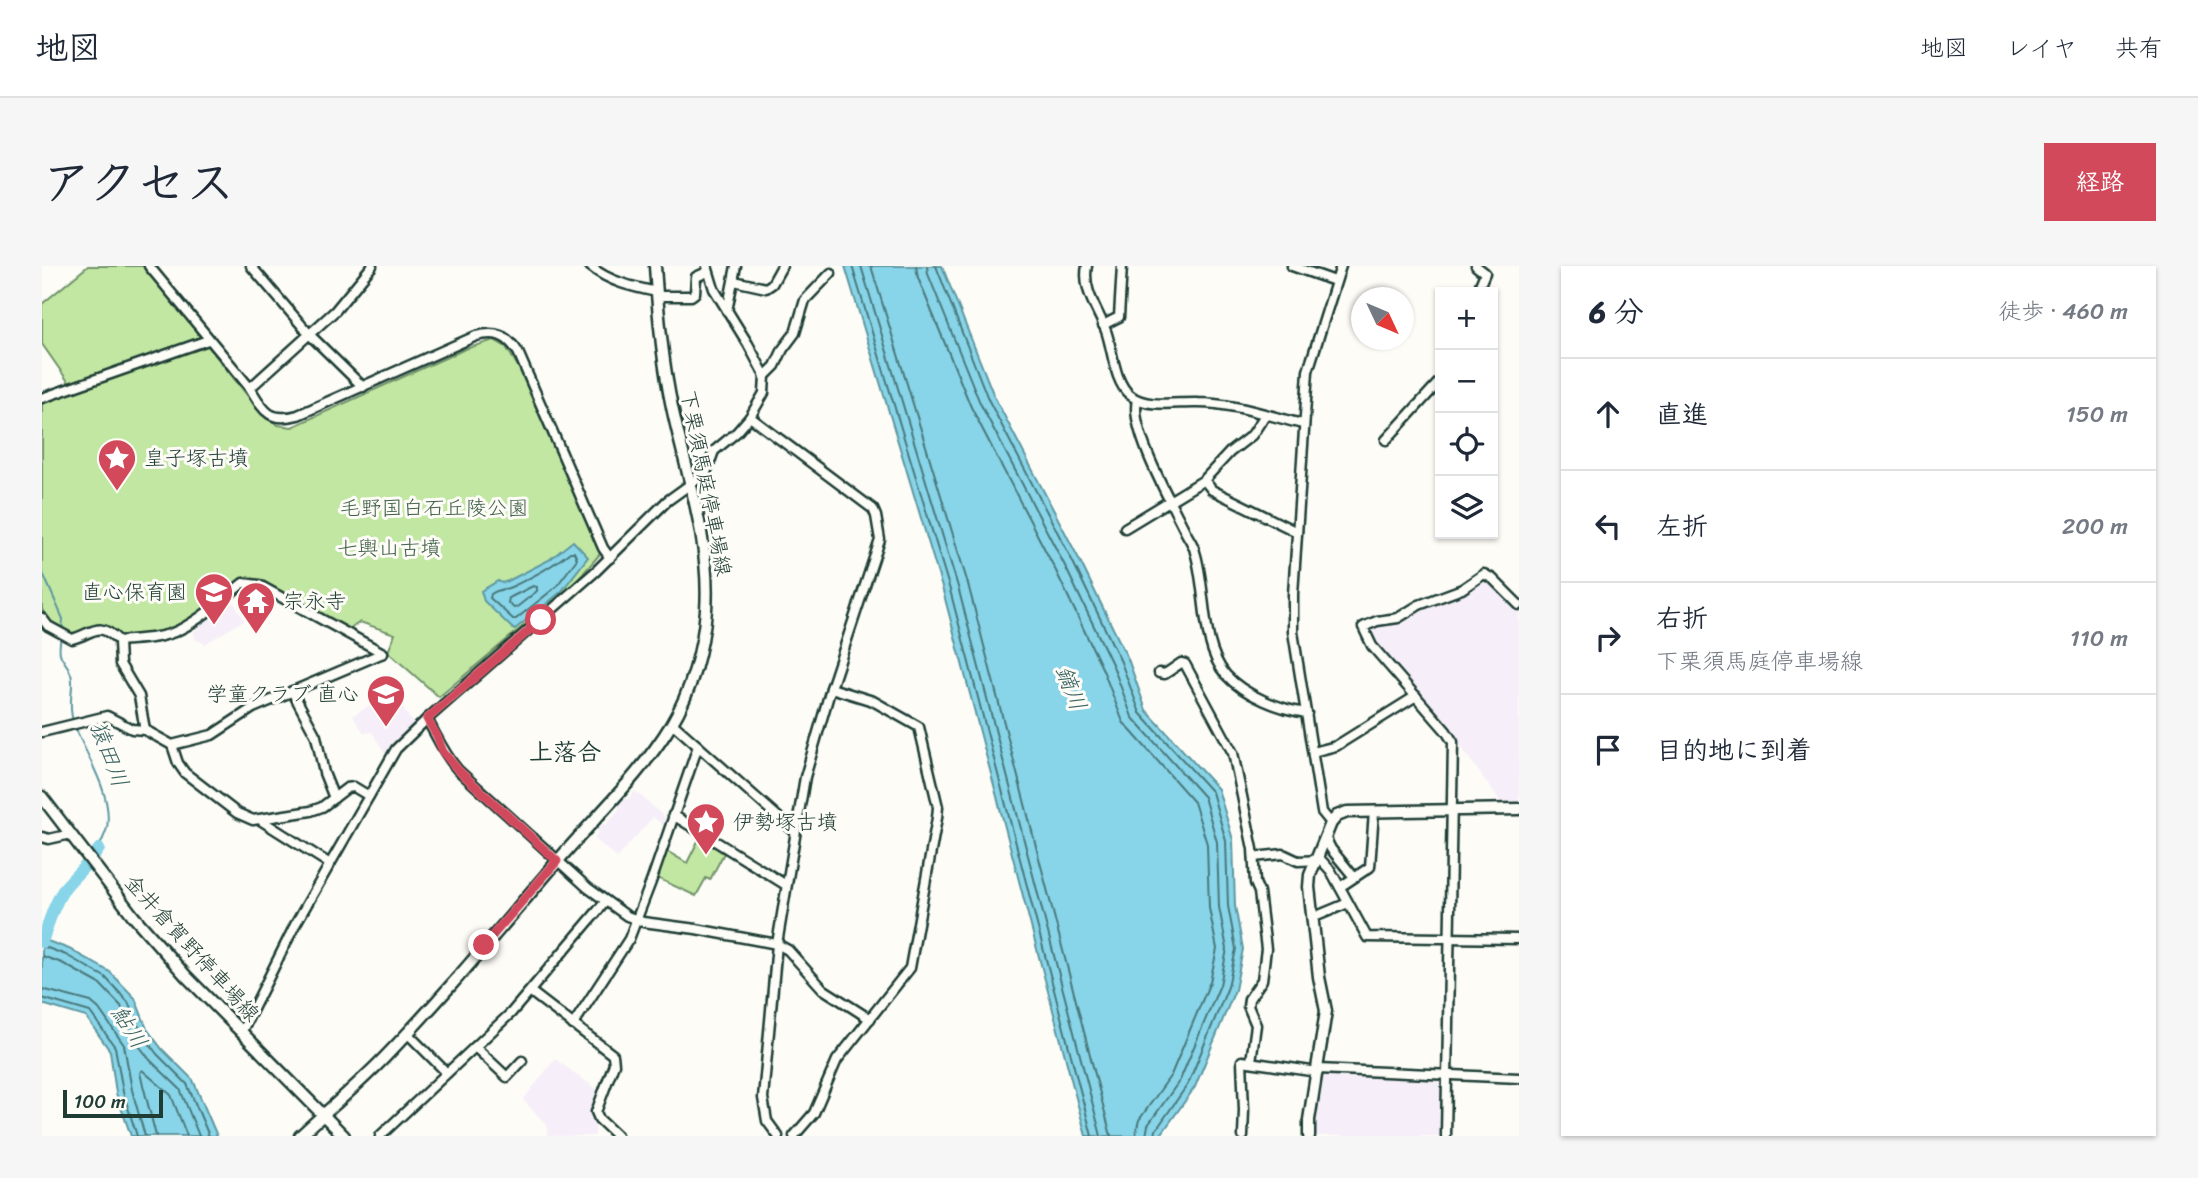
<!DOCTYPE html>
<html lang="ja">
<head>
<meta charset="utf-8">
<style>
  :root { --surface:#fff; --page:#f6f6f7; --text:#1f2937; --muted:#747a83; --line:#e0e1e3; --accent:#d1495b }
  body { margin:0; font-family:Sriracha,"Klee One",sans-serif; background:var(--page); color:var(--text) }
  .controls { position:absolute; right:21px; top:21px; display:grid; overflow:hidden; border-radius:0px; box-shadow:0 2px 5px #0004 }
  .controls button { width:63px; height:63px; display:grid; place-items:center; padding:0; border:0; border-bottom:2px solid var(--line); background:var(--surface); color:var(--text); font:35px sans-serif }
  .compass { position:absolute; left:1309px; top:21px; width:63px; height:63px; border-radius:50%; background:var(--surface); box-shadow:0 2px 5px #0004; rotate:134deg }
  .scale { position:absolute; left:21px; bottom:18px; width:100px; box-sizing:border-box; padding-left:7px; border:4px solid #1f3d34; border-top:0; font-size:19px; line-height:24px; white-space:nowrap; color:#1f3d34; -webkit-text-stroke:5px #fdfcf7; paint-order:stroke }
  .stop { position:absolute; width:21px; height:21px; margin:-16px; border:5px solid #d1495b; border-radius:50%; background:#fff }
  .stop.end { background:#d1495b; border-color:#fff; box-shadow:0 2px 7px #0008 }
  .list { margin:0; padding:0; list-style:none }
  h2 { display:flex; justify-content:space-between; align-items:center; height:91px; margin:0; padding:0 28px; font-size:30px }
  h2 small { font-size:23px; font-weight:400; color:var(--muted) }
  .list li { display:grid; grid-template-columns:46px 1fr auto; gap:21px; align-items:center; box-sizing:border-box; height:112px; padding:0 28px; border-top:2px solid var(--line) }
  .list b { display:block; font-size:26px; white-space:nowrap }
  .list p { margin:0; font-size:23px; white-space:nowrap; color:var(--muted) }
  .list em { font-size:23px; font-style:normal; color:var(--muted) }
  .icon { flex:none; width:38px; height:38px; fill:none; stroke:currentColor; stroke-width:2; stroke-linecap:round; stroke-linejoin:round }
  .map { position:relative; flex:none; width:1477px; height:870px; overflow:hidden; border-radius:0px }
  header { display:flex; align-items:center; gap:42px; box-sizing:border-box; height:98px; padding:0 35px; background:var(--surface); border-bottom:2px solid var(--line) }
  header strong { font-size:33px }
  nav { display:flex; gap:38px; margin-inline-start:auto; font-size:24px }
  .intro { display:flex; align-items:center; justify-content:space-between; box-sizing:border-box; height:168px; padding:0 42px }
  h1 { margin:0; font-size:49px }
  .button { padding:18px 32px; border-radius:0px; background:var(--accent); color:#fff; font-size:24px; font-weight:700 }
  main { display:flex; gap:42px; padding:0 42px }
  aside { flex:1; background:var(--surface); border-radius:0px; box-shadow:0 2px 5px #0004 }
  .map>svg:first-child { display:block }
  .built { fill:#f6eef8 }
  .green { fill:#c2e7a2; stroke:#70926b; stroke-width:2 }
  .water { fill:#88d4e8; stroke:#5e98a0; stroke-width:2 }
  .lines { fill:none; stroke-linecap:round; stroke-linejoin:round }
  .shore { stroke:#49797c; stroke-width:2 }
  .stream { stroke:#5e98a0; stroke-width:2 }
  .river { stroke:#88d4e8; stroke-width:12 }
  .minor-casing { stroke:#1f3d34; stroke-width:13 }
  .major-casing { stroke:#1f3d34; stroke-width:15 }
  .minor { stroke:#fdfcf7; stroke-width:8 }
  .major { stroke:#fdfcf7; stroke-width:10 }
  .route { stroke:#d1495b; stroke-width:9 }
  .labels { text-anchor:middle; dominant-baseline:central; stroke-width:6; stroke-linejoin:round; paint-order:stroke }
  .poi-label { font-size:21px; fill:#1f3d34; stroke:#fdfcf7; text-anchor:start }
  .street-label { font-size:21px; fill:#1f3d34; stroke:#fdfcf7 }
  .park-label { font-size:21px; fill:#405f4a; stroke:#fdfcf7 }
  .water-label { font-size:23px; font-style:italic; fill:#396361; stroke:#fdfcf7 }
  .quarter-label { font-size:24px; font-weight:bold; fill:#1f3d34; stroke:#fdfcf7 }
</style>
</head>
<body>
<header>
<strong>地図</strong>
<nav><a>地図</a><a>レイヤ</a><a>共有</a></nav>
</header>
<div class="intro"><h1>アクセス</h1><a class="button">経路</a></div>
<main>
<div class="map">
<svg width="1477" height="870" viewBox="0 0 1477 870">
  <rect width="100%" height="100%" fill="#fdfcf7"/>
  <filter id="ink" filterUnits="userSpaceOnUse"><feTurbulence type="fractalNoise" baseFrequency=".0143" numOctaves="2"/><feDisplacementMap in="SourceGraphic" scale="14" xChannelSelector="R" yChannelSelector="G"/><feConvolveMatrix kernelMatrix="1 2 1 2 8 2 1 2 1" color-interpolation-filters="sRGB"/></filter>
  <g filter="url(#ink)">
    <g class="built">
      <path d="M 1441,313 L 1445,313 L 1477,343 L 1477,538 L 1461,539 L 1412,471 L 1333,380 L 1326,364 L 1327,361 L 1371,345 Z"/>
      <path d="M 188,330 L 202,354 L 163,378 L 153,373 L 152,366 L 158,359 L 156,354 Z"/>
      <path d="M 334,435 L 342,449 L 357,438 L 372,458 L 349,481 L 344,489 L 330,466 L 322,467 L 311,450 Z"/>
      <path d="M 593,525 L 626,554 L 624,562 L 611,551 L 575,592 L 552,572 L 557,566 L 555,564 L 561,557 L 564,559 L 578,542 L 576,540 L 583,533 L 585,534 Z"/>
      <path d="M 513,793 L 557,825 L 550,842 L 553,855 L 553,870 L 504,870 L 506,868 L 505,859 L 481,834 Z"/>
      <path d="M 1281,808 L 1401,813 L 1401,870 L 1270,870 L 1269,858 L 1278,809 Z"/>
    </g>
    <g class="green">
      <path d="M 46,0 L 102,0 L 221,149 L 236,159 L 250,161 L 423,83 L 452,74 L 464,81 L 477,102 L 558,288 L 532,318 L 503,345 L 499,345 L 397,431 L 346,386 L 353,368 L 318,356 L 305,365 L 206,310 C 187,326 156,355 133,364 C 116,371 96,371 78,373 L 63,362 L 30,372 L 7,359 L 0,343 L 0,136 L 32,124 L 0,78 L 0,38 Z"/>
      <path d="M 659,569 L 683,585 L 668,614 L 664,612 L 654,630 L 615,612 L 623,584 L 645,597 Z"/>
    </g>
    <g class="water">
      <path d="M 803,0 L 900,0 L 952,130 L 1037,293 L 1086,393 L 1104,444 L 1176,523 L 1191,574 L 1193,640 L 1201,683 L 1193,724 L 1153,821 L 1118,870 L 1044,870 L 901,325 Z"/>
      <path d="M 531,275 L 546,291 L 519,326 L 472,364 L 442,335 L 439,325 L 456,315 L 460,317 L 466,315 L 507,294 Z"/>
      <path d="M 0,673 L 27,683 L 68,706 L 93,732 L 105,763 L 120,783 L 151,814 L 175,870 L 89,870 L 74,827 L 68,785 L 44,751 L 0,738 Z"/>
    </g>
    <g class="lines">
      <g class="shore">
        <path d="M 810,0 L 908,324 L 1050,870"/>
        <path d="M 819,0 L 916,321 L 1059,870"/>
        <path d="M 829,0 L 926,318 L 1069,870"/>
        <path d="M 874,0 L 876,12 L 929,141 L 1014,305 L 1061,404 L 1081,456 L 1152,536 L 1165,578 L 1167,642 L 1175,683 L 1168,716 L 1129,809 L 1097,854 L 1093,870"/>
        <path d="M 885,0 L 886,8 L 938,137 L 1023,300 L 1071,400 L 1090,451 L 1162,531 L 1175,576 L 1177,641 L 1185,683 L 1178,719 L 1138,814 L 1106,859 L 1104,870"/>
        <path d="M 894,0 L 946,133 L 1031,296 L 1079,396 L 1098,447 L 1170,526 L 1184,575 L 1186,640 L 1194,683 L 1186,721 L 1146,818 L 1114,864 L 1113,870"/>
        <path d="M 528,286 L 532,286 L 535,293 L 514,321 L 474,353 L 471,353 L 448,332 L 449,328 C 456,323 462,324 469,321 C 491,311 510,301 528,286 Z"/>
        <path d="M 491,320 L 495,321 L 495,325 L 475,341 L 472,342 L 466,337 L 467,332 Z"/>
        <path d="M 0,680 L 24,689 L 63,711 L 86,736 L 100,768 L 115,788 L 145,818 L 167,870"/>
        <path d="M 0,690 L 20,697 L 58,718 L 79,740 L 92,773 L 108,794 L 138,823 L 157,870"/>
        <path d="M 0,723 L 49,736 L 57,743 L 82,779 L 90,824 L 103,870"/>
        <path d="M 0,732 L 48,746 L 73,781 L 81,826 L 95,870"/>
        <path d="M 114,870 L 98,807 L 100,804 L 129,829 L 145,870"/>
      </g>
      <g class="stream">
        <path d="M 0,305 L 21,353 L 20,365"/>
        <path d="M 19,371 C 14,396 23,390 29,408 C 33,422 25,435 31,455"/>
        <path d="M 33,460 C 44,491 71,527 65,562 C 63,569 59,576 57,583"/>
      </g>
      <path class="river" d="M 0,676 C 7,656 12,637 24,620 C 35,607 47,598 57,583"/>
      <g class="minor-casing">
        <g id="minor">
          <path d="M 107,0 L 208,122 C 222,145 227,157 256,149 L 434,70 C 454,65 465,69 476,86 L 561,282 L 568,292"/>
          <path d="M 209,0 L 268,69 L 321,121"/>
          <path d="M 548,0 C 567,16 591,21 615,26"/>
          <path d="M 1045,0 C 1040,24 1056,44 1064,65 C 1071,84 1072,116 1088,129 C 1105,143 1136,136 1156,137 C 1191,137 1227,150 1261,158"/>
          <path d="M 1250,0 L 1293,15"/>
          <path d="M 1434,0 L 1443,7 L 1435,26"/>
          <path d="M 692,15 L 724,22 L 730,18 L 740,0"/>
          <path d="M 615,30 L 649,30 L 653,27 L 654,11 L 665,6"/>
          <path d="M 685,45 L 694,0"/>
          <path d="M 1061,59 L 1077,51 L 1080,0"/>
          <path d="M 723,110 L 733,100 L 741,83 L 753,67 L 763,34 L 789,7"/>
          <path d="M 208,122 L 293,45 L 330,0"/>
          <path d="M 0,132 L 166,74"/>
          <path d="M 1095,134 C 1087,163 1130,238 1144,267 C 1147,273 1152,279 1153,286 C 1165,323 1158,379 1184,409 C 1202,429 1239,444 1265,447"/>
          <path d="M 708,151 L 831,243 L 834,250 L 838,274 L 789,422 L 763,511 L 735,678 L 721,832 L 725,855 L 736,870"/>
          <path d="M 1344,174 L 1398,115"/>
          <path d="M 1162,214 L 1170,224 L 1255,266"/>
          <path d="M 1083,262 L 1162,214 L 1188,186 L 1210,169 L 1223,149"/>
          <path d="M 0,352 L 6,360 L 30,373 C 52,367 56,354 77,375 L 78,398 L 97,430 L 103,464"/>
          <path d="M 77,375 C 97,373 119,373 137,364 C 161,352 181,333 201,317 L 217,319 L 341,387"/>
          <path d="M 1117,407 L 1123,408 L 1139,397 L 1143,398 L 1191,487 L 1211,583 L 1213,617 L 1217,626 L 1224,683 L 1220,714 L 1207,733 L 1206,740 L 1214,759 L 1209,795"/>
          <path d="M 250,425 L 274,470 L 282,507 L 292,532"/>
          <path d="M 385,453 C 395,471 402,488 416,504 L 546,622 L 585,650 L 601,656 L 654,663 L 735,678 L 746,684 L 781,723 L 828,753"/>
          <path d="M 630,457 L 753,566"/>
          <path d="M 0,466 L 65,450 L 90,463 L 103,464 L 130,479 L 170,469 L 211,442 L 341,387"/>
          <path d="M 130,479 L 136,497 L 143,507 L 195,547 L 211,554 L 269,545 L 280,541 L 305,522 L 312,521 L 327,530"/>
          <path d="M 1271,486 L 1294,480 L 1374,430"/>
          <path d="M 631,549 L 744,619"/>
          <path d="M 220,555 L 288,598"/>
          <path d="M 1289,557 L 1280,546 L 1251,366 L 1251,328 L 1266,105 L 1299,0"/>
          <path d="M 0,571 L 7,573 L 29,568"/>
          <path d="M 1283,571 L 1289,583 L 1312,611"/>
          <path d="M 1212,591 L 1241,588 L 1256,595 L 1279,594 L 1289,605 L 1325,671 L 1477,673"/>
          <path d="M 1298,621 L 1328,601 L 1332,545"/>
          <path d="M 1270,652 L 1306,637"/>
          <path d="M 489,726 L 571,789 L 572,798 L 554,846 L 557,853 L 575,870"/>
          <path d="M 531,759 L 587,673 L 609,616 L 656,480"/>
          <path d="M 199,767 L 253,659 L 354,483 L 385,453 L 554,305 L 625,235 L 664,207 L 672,185 L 695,166 L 708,151 L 722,127 L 723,110 L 706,78 L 672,23 L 665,0"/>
          <path d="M 365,767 L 405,807"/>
          <path d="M 433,781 L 465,811 L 480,795"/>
          <path d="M 1276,803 L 1477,812"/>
          <path d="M 338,870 L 469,747 L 564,635"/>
          <path d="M 752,870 L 772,847 L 795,794 L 868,702 L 895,552 L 896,541 L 877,461 L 831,435 L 789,422"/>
          <path d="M 1201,870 L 1202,844 L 1200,795 L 1276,806"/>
          <path d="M 1404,870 L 1411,476 L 1404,465 L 1330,380 L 1321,361 L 1335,355 L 1356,352 L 1377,339 L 1420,323 L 1442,308 L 1451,313 L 1477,339"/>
        </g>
      </g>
      <g class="major-casing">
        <g id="major">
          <path d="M 0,531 L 92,651 L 144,710 L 302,870"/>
          <path d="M 258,870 C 286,844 316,819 343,791 C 403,729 458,662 514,597 C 552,552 598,510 629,459 C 649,426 661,383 664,344 C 669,276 644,207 630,141 C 620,95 616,47 613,0"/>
          <path d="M 1267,870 L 1267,854 L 1284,745 L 1277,711 L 1267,621 L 1268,609 L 1289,557 L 1295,550 L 1305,546 L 1477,543"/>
        </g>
      </g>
      <use href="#minor" class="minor"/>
      <use href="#major" class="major"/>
    </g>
  </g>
  <g class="lines" filter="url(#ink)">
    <path class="route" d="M 442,679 L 515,595 L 416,504 L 401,486 L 395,470 L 385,453 L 499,354"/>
  </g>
  <defs>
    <g id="sight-pin" transform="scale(2.0125)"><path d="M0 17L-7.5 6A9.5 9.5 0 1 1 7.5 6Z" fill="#d1495b" stroke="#fdfcf7"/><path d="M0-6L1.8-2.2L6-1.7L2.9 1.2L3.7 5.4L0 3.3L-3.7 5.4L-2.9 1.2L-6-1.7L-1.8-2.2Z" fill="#fff"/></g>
    <g id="school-pin" transform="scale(2.0125)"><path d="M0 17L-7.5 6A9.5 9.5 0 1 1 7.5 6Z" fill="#d1495b" stroke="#fdfcf7"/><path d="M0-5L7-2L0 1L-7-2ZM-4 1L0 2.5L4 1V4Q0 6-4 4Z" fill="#fff"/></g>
    <g id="temple-pin" transform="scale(2.0125)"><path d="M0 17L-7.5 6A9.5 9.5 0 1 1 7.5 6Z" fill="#d1495b" stroke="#fdfcf7"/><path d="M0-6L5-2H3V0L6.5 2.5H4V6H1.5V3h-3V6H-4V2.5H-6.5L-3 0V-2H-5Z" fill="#fff"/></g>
  </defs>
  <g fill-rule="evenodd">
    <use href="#sight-pin" x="75" y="192"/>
    <use href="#school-pin" x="172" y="326"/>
    <use href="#temple-pin" x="214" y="335"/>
    <use href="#school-pin" x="344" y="428"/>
    <use href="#sight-pin" x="664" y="556"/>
  </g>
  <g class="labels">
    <g class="poi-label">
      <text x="102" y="192">皇子塚古墳</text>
      <text x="145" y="326" text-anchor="end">直心保育園</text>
      <text x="241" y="335">宗永寺</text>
      <text x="317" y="428" text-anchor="end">学童クラブ 直心</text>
      <text x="691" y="556">伊勢塚古墳</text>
    </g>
    <g class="street-label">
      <text transform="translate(664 217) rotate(79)">下栗須馬庭停車場線</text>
      <text transform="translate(150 682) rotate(48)">金井倉賀野停車場線</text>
    </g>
    <g class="park-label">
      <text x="392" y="242">毛野国白石丘陵公園</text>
      <text x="347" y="282">七輿山古墳</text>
    </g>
    <g class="water-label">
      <text transform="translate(1029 422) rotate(69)">鏑川</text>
      <text transform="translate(67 488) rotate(69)">猿田川</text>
      <text transform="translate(87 761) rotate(58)">鮎川</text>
    </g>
    <g class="quarter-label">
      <text x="523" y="486">上落合</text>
    </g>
  </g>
</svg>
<div class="controls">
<button>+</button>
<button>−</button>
<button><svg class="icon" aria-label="locate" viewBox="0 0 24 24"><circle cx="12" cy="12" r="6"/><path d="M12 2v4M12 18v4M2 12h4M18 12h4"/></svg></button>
<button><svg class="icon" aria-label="layers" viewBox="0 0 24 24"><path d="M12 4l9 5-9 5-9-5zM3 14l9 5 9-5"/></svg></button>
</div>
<svg class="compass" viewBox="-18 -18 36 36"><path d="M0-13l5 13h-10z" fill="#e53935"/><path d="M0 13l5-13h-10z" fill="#747a83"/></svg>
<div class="scale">100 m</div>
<div class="stop" style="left:499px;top:354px"></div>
<div class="stop end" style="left:442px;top:679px"></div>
</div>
<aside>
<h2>6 分<small>徒歩 · 460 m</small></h2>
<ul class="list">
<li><svg class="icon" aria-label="ahead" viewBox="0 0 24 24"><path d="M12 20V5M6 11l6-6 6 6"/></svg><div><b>直進</b></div><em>150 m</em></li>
<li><svg class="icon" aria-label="left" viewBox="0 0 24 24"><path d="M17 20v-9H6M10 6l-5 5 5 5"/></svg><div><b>左折</b></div><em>200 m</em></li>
<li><svg class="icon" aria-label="right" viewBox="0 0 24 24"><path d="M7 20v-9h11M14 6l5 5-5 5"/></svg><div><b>右折</b><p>下栗須馬庭停車場線</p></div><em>110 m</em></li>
<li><svg class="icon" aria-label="arrive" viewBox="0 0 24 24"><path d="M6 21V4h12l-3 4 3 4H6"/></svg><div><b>目的地に到着</b></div></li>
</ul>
</aside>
</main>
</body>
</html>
